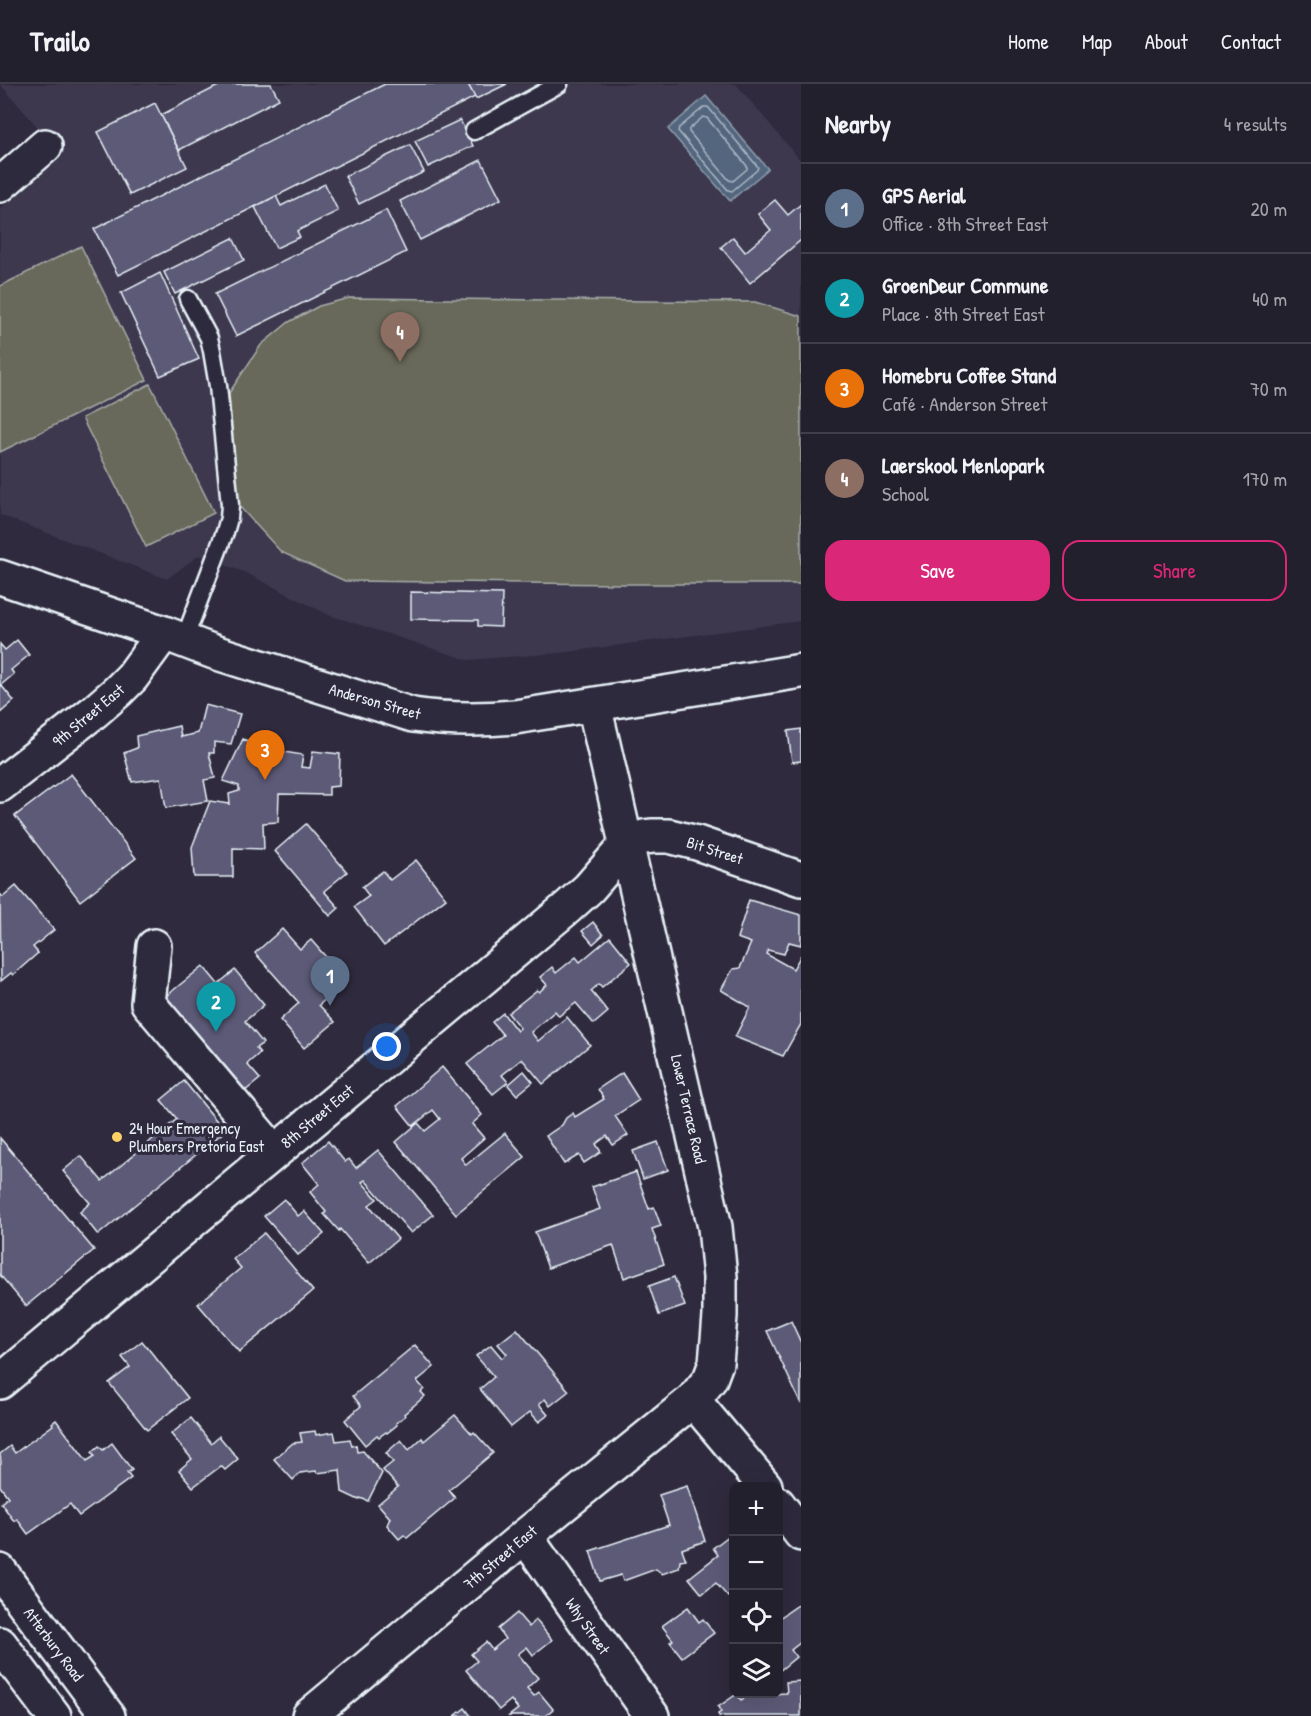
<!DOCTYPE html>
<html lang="en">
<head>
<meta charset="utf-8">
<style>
  :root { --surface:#23202e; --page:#2f2d3a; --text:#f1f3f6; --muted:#a3a3aa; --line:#403e4a; --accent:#db2777 }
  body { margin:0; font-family:"Patrick Hand",sans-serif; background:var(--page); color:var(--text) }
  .controls { position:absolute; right:18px; bottom:18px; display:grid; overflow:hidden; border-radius:12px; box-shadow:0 6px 24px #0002 }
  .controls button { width:54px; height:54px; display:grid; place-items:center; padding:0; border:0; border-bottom:2px solid var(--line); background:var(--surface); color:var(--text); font:30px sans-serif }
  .you { position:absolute; left:387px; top:963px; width:21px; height:21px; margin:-15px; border:4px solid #fff; border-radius:50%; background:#1a73e8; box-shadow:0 0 0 9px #1a73e833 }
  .badge { display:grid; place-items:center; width:39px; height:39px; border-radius:50%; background:var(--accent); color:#fff; font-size:20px; font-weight:700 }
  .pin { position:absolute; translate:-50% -50px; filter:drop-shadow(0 2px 3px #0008) }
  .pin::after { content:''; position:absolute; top:32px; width:21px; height:18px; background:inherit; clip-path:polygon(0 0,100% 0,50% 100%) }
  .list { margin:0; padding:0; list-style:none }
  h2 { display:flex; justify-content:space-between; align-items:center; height:78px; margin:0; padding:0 24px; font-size:26px }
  h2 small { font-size:20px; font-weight:400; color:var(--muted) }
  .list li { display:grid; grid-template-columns:39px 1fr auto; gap:18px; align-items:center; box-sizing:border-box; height:90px; padding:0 24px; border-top:2px solid var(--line) }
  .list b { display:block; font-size:22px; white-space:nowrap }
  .list p { margin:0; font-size:20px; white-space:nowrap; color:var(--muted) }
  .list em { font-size:20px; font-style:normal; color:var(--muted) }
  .actions { display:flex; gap:12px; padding:18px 24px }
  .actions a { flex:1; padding:14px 0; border:2px solid var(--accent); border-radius:18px; text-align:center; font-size:21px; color:var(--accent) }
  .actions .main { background:var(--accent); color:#fff }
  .icon { flex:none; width:33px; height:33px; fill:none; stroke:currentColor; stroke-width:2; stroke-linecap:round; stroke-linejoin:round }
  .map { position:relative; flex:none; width:801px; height:1632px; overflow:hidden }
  header { display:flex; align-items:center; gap:36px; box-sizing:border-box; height:84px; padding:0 30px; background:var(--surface); border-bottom:2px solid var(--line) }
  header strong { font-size:28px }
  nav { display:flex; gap:33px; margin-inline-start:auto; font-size:21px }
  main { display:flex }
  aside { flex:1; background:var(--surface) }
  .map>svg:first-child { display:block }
  .built { fill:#3c384e }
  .green { fill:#67695a; stroke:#a8ada9; stroke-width:1.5 }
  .water { fill:#52667d; stroke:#8e9eae; stroke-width:1.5 }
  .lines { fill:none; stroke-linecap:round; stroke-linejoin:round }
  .shore { stroke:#acb9c7; stroke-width:1.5 }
  .building { fill:#5c5a77; stroke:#e8f1f8; stroke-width:1.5 }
  .service-casing { stroke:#e8f1f8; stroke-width:21 }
  .minor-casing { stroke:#e8f1f8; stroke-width:38 }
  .primary-casing { stroke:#e8f1f8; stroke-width:38 }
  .service { stroke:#2f2a3d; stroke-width:16 }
  .minor { stroke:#2f2a3d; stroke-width:33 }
  .primary { stroke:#2f2a3d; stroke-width:33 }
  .poi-dot { fill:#ffd166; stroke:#2f2a3d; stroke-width:2 }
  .labels { text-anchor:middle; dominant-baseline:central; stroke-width:6; stroke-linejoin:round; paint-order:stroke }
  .street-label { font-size:16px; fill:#e8f1f8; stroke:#2f2a3d }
  .poi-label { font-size:16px; fill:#e8f1f8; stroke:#2f2a3d; text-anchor:start }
</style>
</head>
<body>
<header>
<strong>Trailo</strong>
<nav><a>Home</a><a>Map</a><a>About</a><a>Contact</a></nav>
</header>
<main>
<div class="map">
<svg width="801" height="1632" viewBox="0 0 801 1632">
  <rect width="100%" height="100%" fill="#2f2a3d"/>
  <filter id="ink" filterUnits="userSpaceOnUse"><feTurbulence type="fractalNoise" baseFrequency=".0167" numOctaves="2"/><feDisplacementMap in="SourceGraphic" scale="12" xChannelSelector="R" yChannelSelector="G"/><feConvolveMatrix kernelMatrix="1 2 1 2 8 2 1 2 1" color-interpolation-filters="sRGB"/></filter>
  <g filter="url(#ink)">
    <path class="built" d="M 0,0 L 736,0 L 801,77 L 801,537 L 560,569 L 468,576 L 329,531 L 246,489 L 199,471 L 167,495 L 0,431 L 0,125 L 63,72 Z"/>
    <g class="green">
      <path d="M 81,162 L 147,296 L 0,368 L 0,202 Z"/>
      <path d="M 349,214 L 755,218 L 801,232 L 801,500 L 622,500 L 345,497 L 281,468 L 238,421 L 229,309 L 261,261 L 289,238 L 319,222 Z"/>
      <path d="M 150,300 L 214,429 L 146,463 L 82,334 Z"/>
    </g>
    <path class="water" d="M 706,12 L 768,85 L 730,117 L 668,45 Z"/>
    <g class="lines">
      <g class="shore">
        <path d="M 704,23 L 708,23 L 758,83 L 757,86 L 732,107 L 728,106 L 678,47 L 679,44 Z"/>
        <path d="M 703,33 L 707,34 L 747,82 L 747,85 L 733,97 L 729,96 L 689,48 L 689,45 Z"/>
      </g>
    </g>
    <g class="building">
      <path d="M 222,0 L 271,0 L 279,15 L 179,66 L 161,31 Z"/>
      <path d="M 385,0 L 468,0 L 475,13 L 118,191 L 94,145 Z"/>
      <path d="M 468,0 L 507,0 L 476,15 Z"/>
      <path d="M 155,19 L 187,83 L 130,111 L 98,48 Z"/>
      <path d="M 460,36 L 473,62 L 428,83 L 415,57 Z"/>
      <path d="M 410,61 L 424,88 L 359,120 L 345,92 Z"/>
      <path d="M 481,76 L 501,115 L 420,156 L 400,117 Z"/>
      <path d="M 325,100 L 338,127 L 297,147 L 300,153 L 276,164 L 255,123 L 276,112 L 281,122 Z"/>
      <path d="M 775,116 L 788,131 L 801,120 L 801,156 L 750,199 L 721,163 L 733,153 L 745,168 L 771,146 L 758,130 Z"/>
      <path d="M 386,126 L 406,168 L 236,252 L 215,210 Z"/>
      <path d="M 233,154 L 244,176 L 175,210 L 164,188 Z"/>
      <path d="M 160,189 L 199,275 L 160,292 L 121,209 Z"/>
      <path d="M 411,508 L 502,510 L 501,543 L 478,542 L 478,536 L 411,535 Z"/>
      <path d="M 17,556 L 29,571 L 11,586 L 14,590 L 1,601 L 14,617 L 0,629 L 0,560 L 5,566 Z"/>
      <path d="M 205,621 L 240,630 L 231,660 L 214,658 L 214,669 L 209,669 L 215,694 L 204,696 L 208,717 L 166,724 L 161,694 L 132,698 L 124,669 L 137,664 L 136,652 L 179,642 L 181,653 L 198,649 Z"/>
      <path d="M 801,645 L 801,677 L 792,678 L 788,647 Z"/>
      <path d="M 243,655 L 267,665 L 262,679 L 277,679 L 278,667 L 303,671 L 301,683 L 310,684 L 313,667 L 340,670 L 339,702 L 329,703 L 329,711 L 279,710 L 278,738 L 263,739 L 264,765 L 233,764 L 233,793 L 194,793 L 192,763 L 210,717 L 230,720 L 229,710 L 239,707 L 239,702 L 223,697 Z"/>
      <path d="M 71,690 L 136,774 L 80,817 L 15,732 Z"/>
      <path d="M 306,740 L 347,788 L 324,807 L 339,824 L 330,832 L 275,767 Z"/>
      <path d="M 416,776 L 446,814 L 384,862 L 354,823 L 369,812 L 362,803 L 383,787 L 390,796 Z"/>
      <path d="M 16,802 L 54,846 L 33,863 L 38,869 L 13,891 L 11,889 L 1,897 L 0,810 L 3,813 Z"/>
      <path d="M 749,816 L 801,831 L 801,861 L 789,858 L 784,870 L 768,866 L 766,870 L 793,885 L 801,871 L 801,940 L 783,972 L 735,953 L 750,923 L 721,906 L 733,885 L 740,884 L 751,859 L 737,854 Z"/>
      <path d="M 593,838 L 603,851 L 593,860 L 582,847 Z"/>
      <path d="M 282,845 L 300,865 L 311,856 L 347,897 L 319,921 L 335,938 L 304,964 L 280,936 L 299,919 L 255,869 Z"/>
      <path d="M 610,853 L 631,879 L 602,903 L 599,900 L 591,907 L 608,928 L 594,940 L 576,919 L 559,932 L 555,927 L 531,948 L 538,957 L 567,933 L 590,961 L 543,1000 L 522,975 L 502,991 L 508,998 L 493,1010 L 467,980 L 503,951 L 492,938 L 503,929 L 517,947 L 520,944 L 508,929 L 537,906 L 539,908 L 547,901 L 540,893 L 552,883 L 556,889 L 576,873 L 580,878 Z"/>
      <path d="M 203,882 L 218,900 L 235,886 L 264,921 L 245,937 L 263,959 L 256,964 L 260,969 L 247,980 L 260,995 L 234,1016 L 155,921 Z"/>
      <path d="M 442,983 L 482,1031 L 472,1040 L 484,1054 L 461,1074 L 466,1081 L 505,1049 L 525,1073 L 456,1130 L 396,1058 L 418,1039 L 425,1047 L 440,1035 L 433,1026 L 413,1042 L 397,1022 Z"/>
      <path d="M 524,987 L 533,998 L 517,1011 L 508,1001 Z"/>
      <path d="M 622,989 L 639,1016 L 615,1032 L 628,1051 L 613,1061 L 607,1052 L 596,1060 L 601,1068 L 584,1079 L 579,1071 L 564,1080 L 546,1052 L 562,1041 L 566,1034 L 573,1029 L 575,1033 L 604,1015 L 598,1005 Z"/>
      <path d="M 184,997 L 225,1047 L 98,1151 L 80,1128 L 90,1119 L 63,1087 L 81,1072 L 102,1097 L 177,1035 L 161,1016 Z"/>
      <path d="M 0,1054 L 94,1166 L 26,1222 L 0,1191 Z"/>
      <path d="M 328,1057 L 345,1078 L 349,1075 L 356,1084 L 378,1066 L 433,1131 L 411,1149 L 365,1096 L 362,1098 L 377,1115 L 369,1121 L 398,1155 L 369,1179 L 340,1145 L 339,1147 L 324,1130 L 326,1128 L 310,1108 L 319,1100 L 302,1079 Z"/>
      <path d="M 658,1058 L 668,1086 L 643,1095 L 633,1067 Z"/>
      <path d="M 636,1088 L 649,1125 L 654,1123 L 661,1142 L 652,1145 L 664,1180 L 624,1194 L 613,1161 L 548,1184 L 535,1148 L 600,1125 L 592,1103 Z"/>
      <path d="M 284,1115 L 298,1132 L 304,1127 L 324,1150 L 298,1171 L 264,1132 Z"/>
      <path d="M 264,1149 L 313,1207 L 239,1268 L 198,1220 L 241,1184 L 233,1175 Z"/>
      <path d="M 674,1193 L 685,1222 L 659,1231 L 649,1202 Z"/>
      <path d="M 791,1237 L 801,1259 L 801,1320 L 767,1247 Z"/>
      <path d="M 517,1245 L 569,1307 L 550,1322 L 545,1315 L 539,1320 L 548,1331 L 539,1338 L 530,1328 L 511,1343 L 480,1305 L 494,1293 L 476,1272 L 491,1261 L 502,1274 L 507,1270 L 498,1260 Z"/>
      <path d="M 142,1257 L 188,1314 L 147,1346 L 109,1299 L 130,1283 L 122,1273 Z"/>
      <path d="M 415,1261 L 434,1283 L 417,1297 L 424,1305 L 421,1308 L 425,1312 L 404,1330 L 405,1332 L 396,1339 L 397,1341 L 387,1349 L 386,1348 L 379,1353 L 377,1351 L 365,1361 L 345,1336 L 361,1322 L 353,1312 Z"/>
      <path d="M 455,1331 L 472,1350 L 474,1348 L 493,1369 L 449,1406 L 455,1414 L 407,1454 L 404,1451 L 399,1455 L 387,1441 L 390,1434 L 378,1420 L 398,1403 L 383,1386 L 393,1378 L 386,1369 L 401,1356 L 409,1366 L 422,1354 L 424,1357 Z"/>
      <path d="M 191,1334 L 211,1359 L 219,1352 L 238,1375 L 225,1386 L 221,1382 L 193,1403 L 179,1386 L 192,1375 L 171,1350 Z"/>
      <path d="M 56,1336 L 87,1377 L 95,1372 L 92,1368 L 99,1362 L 103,1366 L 112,1359 L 132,1386 L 127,1389 L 131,1394 L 79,1432 L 70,1420 L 28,1450 L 17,1435 L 14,1437 L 1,1419 L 8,1413 L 0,1402 L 0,1380 L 1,1379 L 0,1370 L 10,1362 L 15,1369 L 53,1341 L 52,1339 Z"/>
      <path d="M 315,1347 L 316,1351 L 334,1348 L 336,1357 L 350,1355 L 352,1362 L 356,1361 L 357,1368 L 363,1367 L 382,1389 L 368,1417 L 360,1414 L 359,1416 L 342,1408 L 340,1386 L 317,1389 L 316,1387 L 300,1389 L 293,1396 L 274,1375 L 293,1359 L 302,1358 L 300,1349 Z"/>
      <path d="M 687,1402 L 705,1457 L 682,1465 L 686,1476 L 680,1477 L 679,1484 L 662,1490 L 656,1485 L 623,1497 L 621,1491 L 600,1497 L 590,1467 L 669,1441 L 659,1411 Z"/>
      <path d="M 730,1451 L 734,1456 L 734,1509 L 728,1513 L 716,1499 L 702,1510 L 689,1494 L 718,1471 L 713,1464 Z"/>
      <path d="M 801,1519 L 801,1558 L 791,1566 L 796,1573 L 778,1588 L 778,1535 Z"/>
      <path d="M 688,1523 L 699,1538 L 703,1535 L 714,1549 L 682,1573 L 670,1558 L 673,1556 L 662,1542 Z"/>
      <path d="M 517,1529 L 529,1543 L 536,1536 L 552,1556 L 533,1571 L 527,1563 L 518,1570 L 538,1594 L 527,1604 L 534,1612 L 539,1608 L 553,1625 L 545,1632 L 509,1632 L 518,1625 L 511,1616 L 499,1626 L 466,1586 L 477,1577 L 471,1570 L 486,1558 L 492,1566 L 505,1555 L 498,1545 Z"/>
      <path d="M 801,1597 L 801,1632 L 719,1632 L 718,1630 L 721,1628 L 718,1623 L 737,1610 L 741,1616 L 746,1613 L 748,1613 L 748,1611 L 787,1609 L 786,1598 Z"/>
      <path d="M 465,1624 L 471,1632 L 455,1632 Z"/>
    </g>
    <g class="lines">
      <g class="service-casing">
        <g id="service">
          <path d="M 474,47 L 559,0"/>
          <path d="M 184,556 L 225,448 L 229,434 L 230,421 L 218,302 L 212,267 L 209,254 L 188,215"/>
        </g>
      </g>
      <g class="minor-casing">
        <g id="minor">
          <path d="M 0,101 L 45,62"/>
          <path d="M 0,493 L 164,549 L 214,568 L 413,631 C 447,636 481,636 515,633 L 801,587"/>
          <path d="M 0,701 L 95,627 L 118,607 L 132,593 L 164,549"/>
          <path d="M 154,862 L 148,919 L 274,1068"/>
          <path d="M 0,1298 L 568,823 L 589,804 L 627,760 L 644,753 L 653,752 L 669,752 L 697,759 L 801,795"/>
          <path d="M 693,1316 L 765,1402"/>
          <path d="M 778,1420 L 801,1450"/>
          <path d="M 525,1452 L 652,1632"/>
          <path d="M 309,1632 L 525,1452 L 693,1316 L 710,1295 L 716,1279 L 720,1232 L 720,1193 L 715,1143 L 594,621"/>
        </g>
      </g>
      <g class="primary-casing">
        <g id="primary">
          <path d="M 0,1487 L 108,1632"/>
          <path d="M 0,1560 L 54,1632"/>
        </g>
      </g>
      <use href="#service" class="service"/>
      <use href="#minor" class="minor"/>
      <use href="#primary" class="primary"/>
    </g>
  </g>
  <circle class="poi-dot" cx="117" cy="1053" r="6"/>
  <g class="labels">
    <g class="street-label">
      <text transform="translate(375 617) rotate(16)">Anderson Street</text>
      <text transform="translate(88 631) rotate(-40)">9th Street East</text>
      <text transform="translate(715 766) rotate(18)">Bit Street</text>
      <text transform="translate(689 1025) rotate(77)">Lower Terrace Road</text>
      <text transform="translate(317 1032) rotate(-40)">8th Street East</text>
      <text transform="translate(500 1473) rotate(-40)">7th Street East</text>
      <text transform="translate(588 1542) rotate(55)">Why Street</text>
      <text transform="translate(54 1560) rotate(53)">Atterbury Road</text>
    </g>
    <g class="poi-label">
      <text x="129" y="1044">24 Hour Emergency<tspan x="129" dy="18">Plumbers Pretoria East</tspan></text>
    </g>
  </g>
</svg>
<div class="controls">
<button>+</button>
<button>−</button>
<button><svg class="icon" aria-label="locate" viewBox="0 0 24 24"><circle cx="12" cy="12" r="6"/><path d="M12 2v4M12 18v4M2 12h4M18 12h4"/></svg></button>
<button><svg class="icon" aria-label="layers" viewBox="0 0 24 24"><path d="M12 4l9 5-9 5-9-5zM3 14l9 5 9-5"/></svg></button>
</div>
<div class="you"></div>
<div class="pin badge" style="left:330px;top:922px;background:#5c6f8a">1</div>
<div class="pin badge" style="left:216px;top:948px;background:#0f9aa8">2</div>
<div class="pin badge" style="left:265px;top:696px;background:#e8710a">3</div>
<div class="pin badge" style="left:400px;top:278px;background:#8d6e63">4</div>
</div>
<aside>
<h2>Nearby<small>4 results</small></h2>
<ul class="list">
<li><span class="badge" style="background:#5c6f8a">1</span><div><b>GPS Aerial</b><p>Office · 8th Street East</p></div><em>20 m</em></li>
<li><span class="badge" style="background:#0f9aa8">2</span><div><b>GroenDeur Commune</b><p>Place · 8th Street East</p></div><em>40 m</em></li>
<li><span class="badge" style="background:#e8710a">3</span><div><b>Homebru Coffee Stand</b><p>Café · Anderson Street</p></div><em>70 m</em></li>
<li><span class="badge" style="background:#8d6e63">4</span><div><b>Laerskool Menlopark</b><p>School</p></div><em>170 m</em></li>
</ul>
<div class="actions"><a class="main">Save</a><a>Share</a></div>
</aside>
</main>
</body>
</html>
